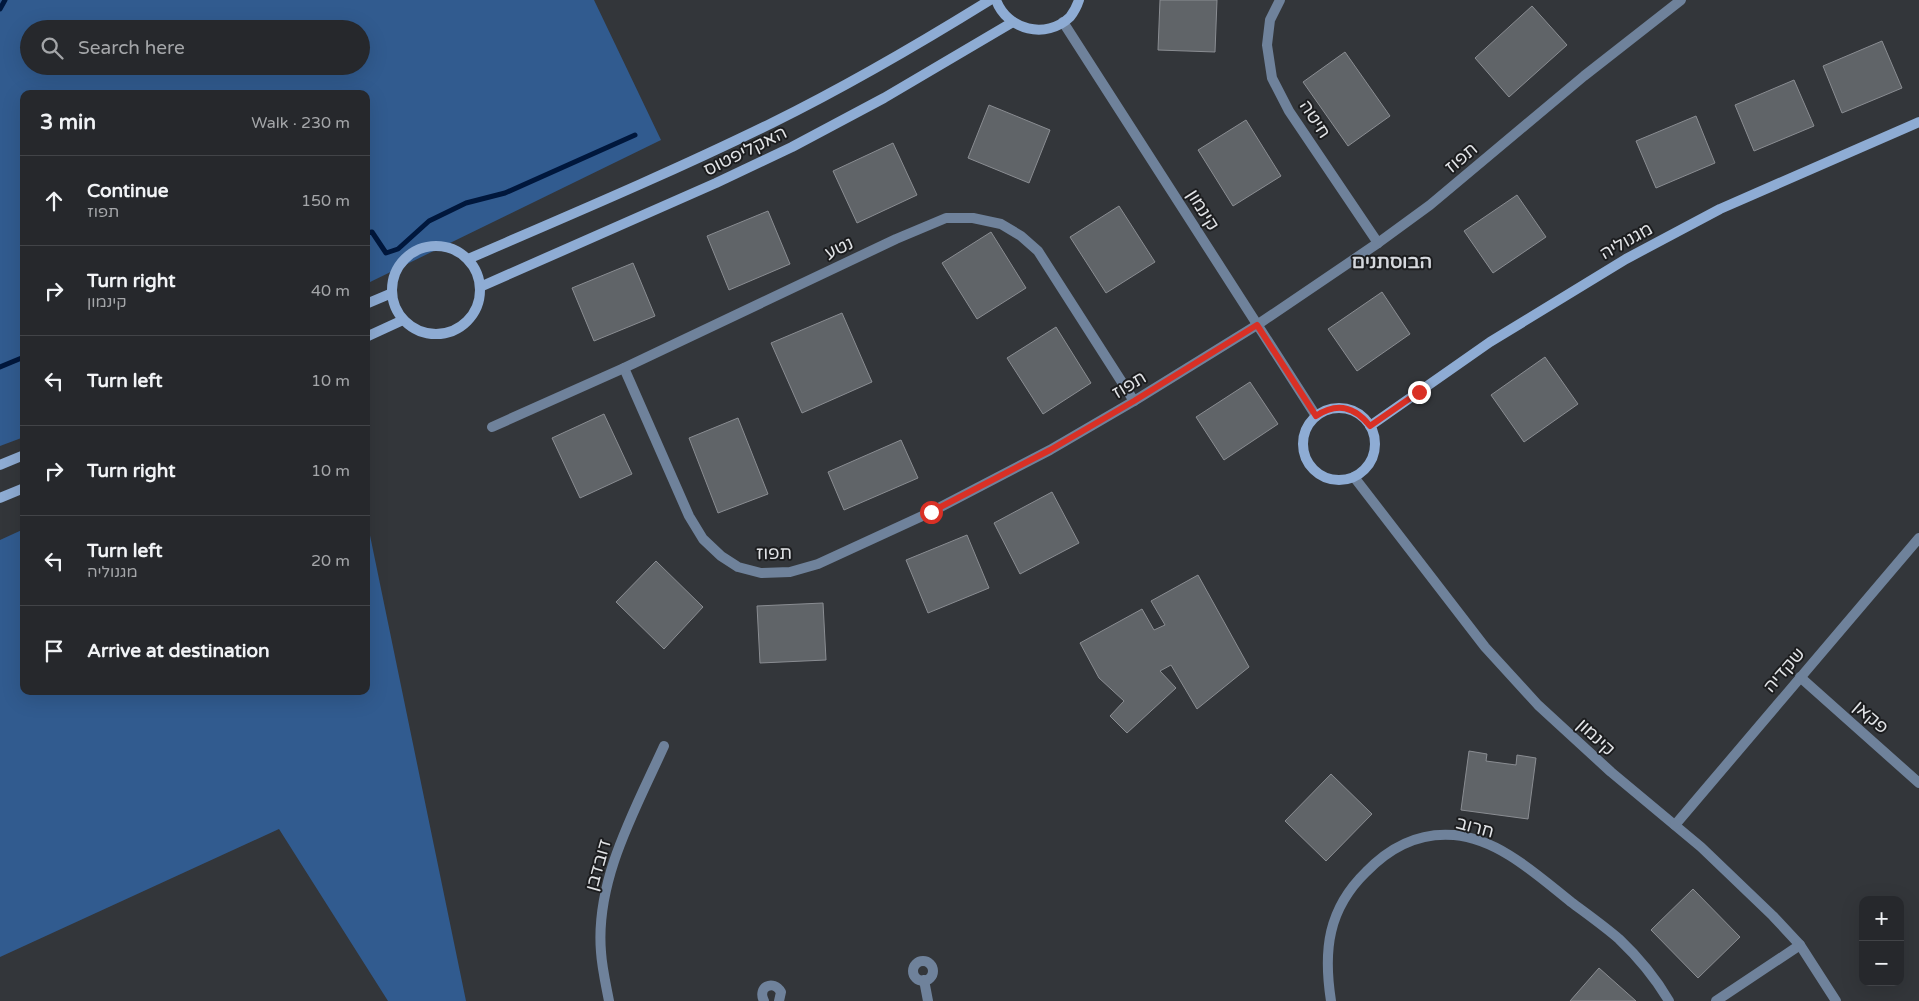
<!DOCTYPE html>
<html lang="en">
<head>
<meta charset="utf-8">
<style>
  :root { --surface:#26282c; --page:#323438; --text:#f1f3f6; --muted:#a4a6a9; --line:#424448 }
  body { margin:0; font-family:"Varela Round","Noto Sans Hebrew",sans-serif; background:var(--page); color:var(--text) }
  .controls { position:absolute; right:15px; bottom:15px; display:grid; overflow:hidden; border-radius:10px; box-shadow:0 5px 20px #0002 }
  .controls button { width:45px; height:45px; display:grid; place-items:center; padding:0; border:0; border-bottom:1px solid var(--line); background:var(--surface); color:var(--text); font:25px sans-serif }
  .stop { position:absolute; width:15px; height:15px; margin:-11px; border:4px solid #d93025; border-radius:50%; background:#fff }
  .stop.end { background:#d93025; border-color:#fff; box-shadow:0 1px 5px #0008 }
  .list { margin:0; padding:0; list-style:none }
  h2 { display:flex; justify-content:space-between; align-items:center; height:65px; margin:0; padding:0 20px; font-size:21px }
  h2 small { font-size:16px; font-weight:400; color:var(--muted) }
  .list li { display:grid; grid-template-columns:32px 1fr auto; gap:15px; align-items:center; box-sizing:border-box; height:90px; padding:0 20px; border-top:1px solid var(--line) }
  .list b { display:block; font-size:19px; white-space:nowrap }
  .list p { margin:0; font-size:16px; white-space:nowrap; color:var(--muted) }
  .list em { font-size:16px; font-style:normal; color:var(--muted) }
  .icon { flex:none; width:28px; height:28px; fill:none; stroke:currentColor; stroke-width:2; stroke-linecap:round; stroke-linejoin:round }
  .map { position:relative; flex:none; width:1919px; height:1001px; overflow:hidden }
  .search { position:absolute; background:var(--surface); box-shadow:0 5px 20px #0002; left:20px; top:20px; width:350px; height:55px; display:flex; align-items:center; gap:12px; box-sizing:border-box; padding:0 18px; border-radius:28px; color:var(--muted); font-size:19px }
  .panel { position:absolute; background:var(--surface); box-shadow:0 5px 20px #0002; left:20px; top:90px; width:350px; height:605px; border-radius:10px }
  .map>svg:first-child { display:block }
  .green { fill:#315b8f; fill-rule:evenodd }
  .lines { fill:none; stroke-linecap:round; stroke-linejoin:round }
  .stream { stroke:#00173c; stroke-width:5 }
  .building { fill:#606468; stroke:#8a8d92 }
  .street { stroke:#6f829b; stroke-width:10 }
  .secondary { stroke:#8eacd4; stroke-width:10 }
  .route { stroke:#d93025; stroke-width:6 }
  .labels { text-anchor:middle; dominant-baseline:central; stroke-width:4; stroke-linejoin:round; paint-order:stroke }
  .street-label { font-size:18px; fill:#e1e3e6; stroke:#1c1d1f }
  .neighbourhood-label { font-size:19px; font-weight:bold; fill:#d5d8dd; stroke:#1c1d1f }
</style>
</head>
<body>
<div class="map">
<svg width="1919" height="1001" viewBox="0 0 1919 1001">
  <rect width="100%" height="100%" fill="#33363a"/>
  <g class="green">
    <path d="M 0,0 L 594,0 L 661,140 L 366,284 L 366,94 L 24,94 L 24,437 L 0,446 ZM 29,29 L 361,29 L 361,66 L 29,66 Z"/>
    <path d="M 366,516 L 466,1001 L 388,1001 L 279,829 L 0,957 L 0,540 L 24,529 L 24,691 L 366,691 Z"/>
  </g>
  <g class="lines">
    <g class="stream">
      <path d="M 0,9 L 5,0"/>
      <path d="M 366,233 L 372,232 L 386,253 L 398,249 L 429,221 L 466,203 L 505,193 L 635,135"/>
      <path d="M 0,367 L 24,357"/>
    </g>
  </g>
  <g class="building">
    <path d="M 1160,0 L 1217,0 L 1215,52 L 1158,50 Z"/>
    <path d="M 1532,6 L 1567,45 L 1509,97 L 1475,58 Z"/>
    <path d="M 1882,41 L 1902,88 L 1842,113 L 1823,66 Z"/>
    <path d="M 1345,52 L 1390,116 L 1348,146 L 1303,82 Z"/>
    <path d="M 1794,80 L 1814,126 L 1754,151 L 1735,105 Z"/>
    <path d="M 989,105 L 1050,130 L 1029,183 L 968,158 Z"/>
    <path d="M 1696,116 L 1715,163 L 1656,188 L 1636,141 Z"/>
    <path d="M 1246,120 L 1281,176 L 1233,206 L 1198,150 Z"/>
    <path d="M 893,143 L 917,195 L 857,223 L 833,171 Z"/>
    <path d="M 1517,195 L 1546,237 L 1493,273 L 1464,231 Z"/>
    <path d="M 1119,206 L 1155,262 L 1106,293 L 1070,237 Z"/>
    <path d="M 768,211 L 790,264 L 729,290 L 707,236 Z"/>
    <path d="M 991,232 L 1026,288 L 977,319 L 942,263 Z"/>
    <path d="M 633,263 L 655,316 L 594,341 L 572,288 Z"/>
    <path d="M 1382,292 L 1410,334 L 1357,371 L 1328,329 Z"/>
    <path d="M 842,313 L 872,382 L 802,413 L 771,343 Z"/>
    <path d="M 1056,327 L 1091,383 L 1043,414 L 1007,358 Z"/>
    <path d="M 1545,357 L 1578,404 L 1524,442 L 1491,395 Z"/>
    <path d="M 1250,382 L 1278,424 L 1224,460 L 1196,417 Z"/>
    <path d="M 604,414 L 632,474 L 580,498 L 552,438 Z"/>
    <path d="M 738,418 L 768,494 L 718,513 L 689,438 Z"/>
    <path d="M 901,440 L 918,478 L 844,510 L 828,472 Z"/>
    <path d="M 1052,492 L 1079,543 L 1020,574 L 994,523 Z"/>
    <path d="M 967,535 L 989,588 L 928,613 L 906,560 Z"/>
    <path d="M 656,561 L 703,607 L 664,649 L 616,602 Z"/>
    <path d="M 1198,575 L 1249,667 L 1197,709 L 1171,665 L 1160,671 L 1176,688 L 1127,733 L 1110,716 L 1124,701 L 1099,678 L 1080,643 L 1142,609 L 1154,630 L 1165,625 L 1151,601 Z"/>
    <path d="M 823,603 L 826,660 L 760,663 L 757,606 Z"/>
    <path d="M 1469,751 L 1487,754 L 1486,761 L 1516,765 L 1517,755 L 1536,758 L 1528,819 L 1461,810 Z"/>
    <path d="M 1331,774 L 1372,814 L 1326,861 L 1285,821 Z"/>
    <path d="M 1693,889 L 1740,937 L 1698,978 L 1651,930 Z"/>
    <path d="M 1599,968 L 1636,1001 L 1570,1001 Z"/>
  </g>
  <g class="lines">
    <g class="street">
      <path d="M 1280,0 L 1270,20 L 1267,45 L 1272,78 L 1289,111 L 1378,243"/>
      <path d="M 1063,22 L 1316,416"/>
      <path d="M 624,368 L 689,516 L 703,539 L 721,556 L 738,567 L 761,573 L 790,572 L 818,564 L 931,512 L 1050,450 L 1134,401 L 1257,325 L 1378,243 L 1430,205 L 1584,76 L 1681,0"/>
      <path d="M 492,427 L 624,368 L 896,239 L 946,218 L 973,218 L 1001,224 L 1021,236 L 1038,251 L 1134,401"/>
      <path d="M 1354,477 L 1485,647 L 1538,705 L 1611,772 L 1701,847 L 1773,916 L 1800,945 L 1836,1001"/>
      <path d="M 1800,677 L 1919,783"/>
      <path d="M 1675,825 L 1919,538"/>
      <circle cx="923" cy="971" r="10"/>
      <path d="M 924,980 L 928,1001"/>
      <path d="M 609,1001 C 606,985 602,968 601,952 C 595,880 635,810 664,746"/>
      <path d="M 764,1001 C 757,987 773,979 781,992 L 779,1001"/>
      <path d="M 1331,1001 C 1323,950 1328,909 1366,872 C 1390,847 1418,832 1454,835 C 1499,839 1537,875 1571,902 C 1587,914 1604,926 1619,939 C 1638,957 1656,979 1669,1001"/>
      <path d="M 1716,1001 L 1800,945"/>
    </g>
    <g class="secondary">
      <path d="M 996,0 C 1007,30 1046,40 1070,17 C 1074,12 1077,6 1079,0"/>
      <circle cx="436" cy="290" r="44"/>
      <path d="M 468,259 C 570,215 672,172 772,123 C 847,86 919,44 990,0"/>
      <path d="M 480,287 L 716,183 L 792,147 L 884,98 L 1013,22"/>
      <path d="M 366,304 L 392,293"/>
      <path d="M 366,337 L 403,320"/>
      <circle cx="1339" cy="444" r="36"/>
      <path d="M 1370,426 L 1490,342 L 1626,259 L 1720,209 L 1919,122"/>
      <path d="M 0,465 L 24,455"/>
      <path d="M 0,498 L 24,488"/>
    </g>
  </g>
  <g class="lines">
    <path class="route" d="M 931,512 L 1050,450 L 1134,401 L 1257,325 L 1316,416 C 1337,402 1354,406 1370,426 L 1419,392"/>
  </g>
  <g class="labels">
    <g class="street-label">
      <text transform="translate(1315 119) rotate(57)">חיטה</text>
      <text transform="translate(745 151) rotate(-26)">האקליפטוס</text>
      <text transform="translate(1461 158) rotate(-40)">תפוז</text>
      <text transform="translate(1203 210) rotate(58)">קינמון</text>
      <text transform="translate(1626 241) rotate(-29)">מגנוליה</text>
      <text transform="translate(839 248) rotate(-25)">נטע</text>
      <text transform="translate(1129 385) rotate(-31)">תפוז</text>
      <text transform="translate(774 553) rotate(-1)">תפוז</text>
      <text transform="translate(1784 670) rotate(-49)">שקדיה</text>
      <text transform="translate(1871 717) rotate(41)">פקאן</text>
      <text transform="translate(1596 737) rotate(43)">קינמון</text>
      <text transform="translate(1475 827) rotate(15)">חרוב</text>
      <text transform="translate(598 865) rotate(-74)">דובדבן</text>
    </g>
    <g class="neighbourhood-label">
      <text x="1392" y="262">הבוסתנים</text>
    </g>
  </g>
</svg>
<div class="controls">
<button>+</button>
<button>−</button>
</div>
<div class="stop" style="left:931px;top:512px"></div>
<div class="stop end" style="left:1419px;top:392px"></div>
<div class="search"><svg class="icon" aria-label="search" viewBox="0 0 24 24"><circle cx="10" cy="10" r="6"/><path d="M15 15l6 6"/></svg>Search here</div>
<section class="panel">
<h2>3 min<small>Walk · 230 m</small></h2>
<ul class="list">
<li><svg class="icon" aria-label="ahead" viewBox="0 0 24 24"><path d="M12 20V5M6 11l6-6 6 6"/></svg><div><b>Continue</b><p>תפוז</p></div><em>150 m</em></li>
<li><svg class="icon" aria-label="right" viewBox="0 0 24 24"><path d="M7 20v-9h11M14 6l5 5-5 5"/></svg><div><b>Turn right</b><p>קינמון</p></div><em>40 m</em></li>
<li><svg class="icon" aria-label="left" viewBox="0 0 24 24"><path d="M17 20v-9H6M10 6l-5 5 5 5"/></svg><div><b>Turn left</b></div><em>10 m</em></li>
<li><svg class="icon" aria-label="right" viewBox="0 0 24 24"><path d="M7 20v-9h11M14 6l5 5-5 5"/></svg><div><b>Turn right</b></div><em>10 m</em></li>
<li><svg class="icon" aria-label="left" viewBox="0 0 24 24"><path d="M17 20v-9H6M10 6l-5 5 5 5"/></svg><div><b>Turn left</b><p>מגנוליה</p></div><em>20 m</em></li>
<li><svg class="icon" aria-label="arrive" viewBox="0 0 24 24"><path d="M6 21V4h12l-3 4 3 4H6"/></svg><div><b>Arrive at destination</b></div></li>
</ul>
</section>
</div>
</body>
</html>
